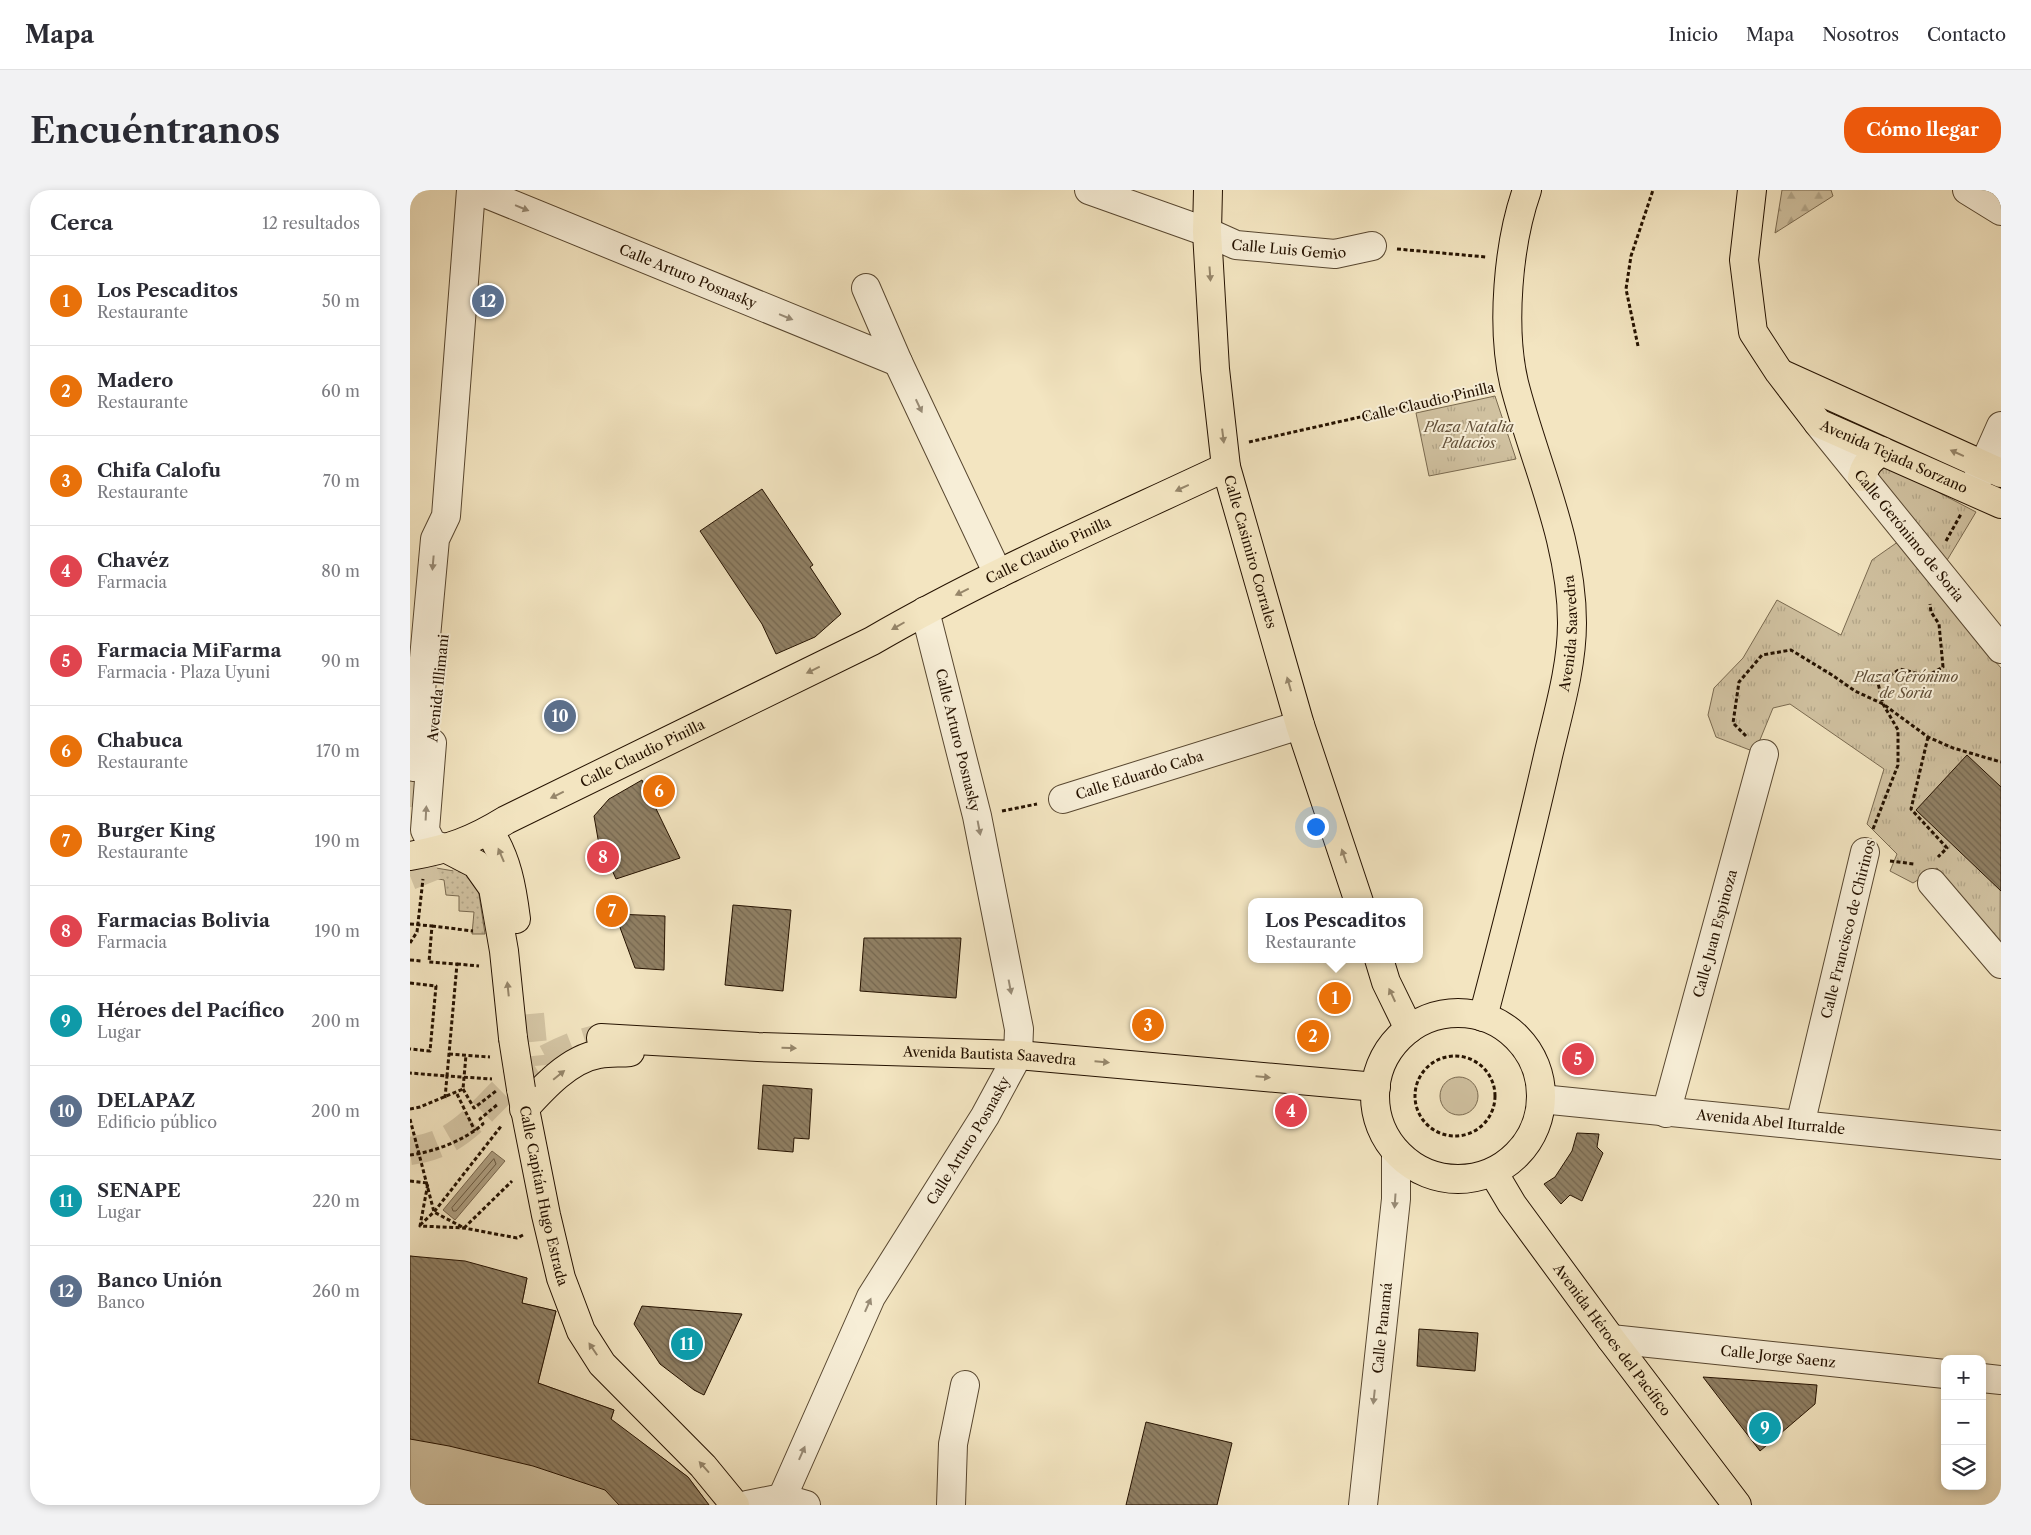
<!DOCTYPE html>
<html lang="es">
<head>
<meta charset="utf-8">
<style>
  :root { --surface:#fff; --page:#f2f2f3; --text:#2b2b33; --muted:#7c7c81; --line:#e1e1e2; --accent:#ea580c }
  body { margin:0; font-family:"Libre Caslon Text",serif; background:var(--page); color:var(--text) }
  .controls { position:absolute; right:15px; bottom:15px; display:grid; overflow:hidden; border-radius:10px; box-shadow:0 2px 8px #0003 }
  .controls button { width:45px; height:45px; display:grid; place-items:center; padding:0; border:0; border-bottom:1px solid var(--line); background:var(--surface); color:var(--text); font:25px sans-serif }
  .you { position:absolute; left:905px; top:636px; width:18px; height:18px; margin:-12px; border:4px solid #fff; border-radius:50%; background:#1a73e8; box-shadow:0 0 0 8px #1a73e833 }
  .badge { display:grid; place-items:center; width:32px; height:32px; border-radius:50%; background:var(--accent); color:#fff; font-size:16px; font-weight:700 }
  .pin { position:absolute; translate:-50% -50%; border:2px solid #fff; box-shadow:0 1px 5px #0006 }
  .popup { position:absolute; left:838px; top:708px; width:175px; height:65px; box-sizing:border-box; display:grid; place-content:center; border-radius:10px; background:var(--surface); filter:drop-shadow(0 1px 4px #0005); font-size:16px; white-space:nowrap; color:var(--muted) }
  .popup b { font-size:19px; color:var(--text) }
  .popup::after { content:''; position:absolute; left:50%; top:100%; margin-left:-10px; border:10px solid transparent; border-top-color:var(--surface) }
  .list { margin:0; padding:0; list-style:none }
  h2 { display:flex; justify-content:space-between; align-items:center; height:65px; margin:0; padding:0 20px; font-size:21px }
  h2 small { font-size:16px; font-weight:400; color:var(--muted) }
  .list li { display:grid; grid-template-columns:32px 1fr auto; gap:15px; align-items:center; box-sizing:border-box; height:90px; padding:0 20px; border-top:1px solid var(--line) }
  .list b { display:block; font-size:19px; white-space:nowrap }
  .list p { margin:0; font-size:16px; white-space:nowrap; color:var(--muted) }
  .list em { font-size:16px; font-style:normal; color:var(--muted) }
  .icon { flex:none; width:28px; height:28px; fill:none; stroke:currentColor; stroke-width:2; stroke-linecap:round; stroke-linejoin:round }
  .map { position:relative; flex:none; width:1591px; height:1315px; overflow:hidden; border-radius:20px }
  header { display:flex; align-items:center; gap:30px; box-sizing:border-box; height:70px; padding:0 25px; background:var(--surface); border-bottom:1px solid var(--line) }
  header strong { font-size:24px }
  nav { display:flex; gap:28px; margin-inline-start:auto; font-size:18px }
  .intro { display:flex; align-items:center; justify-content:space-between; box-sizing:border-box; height:120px; padding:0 30px }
  h1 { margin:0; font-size:35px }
  .button { padding:12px 22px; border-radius:20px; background:var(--accent); color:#fff; font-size:18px; font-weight:700 }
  main { display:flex; gap:30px; padding:0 30px }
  aside { flex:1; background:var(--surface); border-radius:20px; box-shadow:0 2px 8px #0003 }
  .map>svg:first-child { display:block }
  .grass { fill:#d0c1a0; stroke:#7a6a50 }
  .forest { fill:url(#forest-firs); stroke:#7a6a50 }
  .park { fill:url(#park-tufts); stroke:#7a6a50 }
  .garden { fill:url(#garden-dots); stroke:#7a6a50 }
  .water { fill:#ad9d7f; stroke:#77654c }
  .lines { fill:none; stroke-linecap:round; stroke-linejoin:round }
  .shore { stroke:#695840; stroke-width:1 }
  .building { fill:url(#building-back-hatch); stroke:#251200 }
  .minor-tunnel { stroke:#d4c5a4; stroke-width:28; stroke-dasharray:28 14; stroke-linecap:butt }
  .major-tunnel { stroke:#d4c5a4; stroke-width:28; stroke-dasharray:28 14; stroke-linecap:butt }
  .minor-casing { stroke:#584730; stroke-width:30 }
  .major-casing { stroke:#251200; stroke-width:30 }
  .path { stroke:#251200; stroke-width:3; stroke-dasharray:4 2.5; stroke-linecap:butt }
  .minor { stroke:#f7eed7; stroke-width:28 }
  .major { stroke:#f3e5c1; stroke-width:28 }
  .major-bridge-casing { stroke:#251200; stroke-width:30; stroke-linecap:butt }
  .major-bridge { stroke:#f3e5c1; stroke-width:28 }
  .oneway { fill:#988b76 }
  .oneway2 { fill:#96866a }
  .labels { text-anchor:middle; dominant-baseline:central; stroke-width:4; stroke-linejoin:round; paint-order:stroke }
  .street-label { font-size:14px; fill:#251200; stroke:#f7eed7 }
  .park-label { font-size:14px; font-style:italic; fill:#614f38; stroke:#f7eed7 }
</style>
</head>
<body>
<header>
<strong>Mapa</strong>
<nav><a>Inicio</a><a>Mapa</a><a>Nosotros</a><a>Contacto</a></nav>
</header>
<div class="intro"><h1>Encuéntranos</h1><a class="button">Cómo llegar</a></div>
<main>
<aside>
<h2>Cerca<small>12 resultados</small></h2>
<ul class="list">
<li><span class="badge" style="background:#e8710a">1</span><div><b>Los Pescaditos</b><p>Restaurante</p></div><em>50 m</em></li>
<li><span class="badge" style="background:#e8710a">2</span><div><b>Madero</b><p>Restaurante</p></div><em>60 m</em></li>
<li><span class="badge" style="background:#e8710a">3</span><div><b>Chifa Calofu</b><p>Restaurante</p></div><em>70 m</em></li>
<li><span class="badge" style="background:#e0444e">4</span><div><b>Chavéz</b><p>Farmacia</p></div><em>80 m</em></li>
<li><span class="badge" style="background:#e0444e">5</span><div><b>Farmacia MiFarma</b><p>Farmacia · Plaza Uyuni</p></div><em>90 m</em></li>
<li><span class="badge" style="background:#e8710a">6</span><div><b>Chabuca</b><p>Restaurante</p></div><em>170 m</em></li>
<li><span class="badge" style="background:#e8710a">7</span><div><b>Burger King</b><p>Restaurante</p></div><em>190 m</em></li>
<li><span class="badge" style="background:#e0444e">8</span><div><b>Farmacias Bolivia</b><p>Farmacia</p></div><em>190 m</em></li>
<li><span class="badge" style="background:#0f9aa8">9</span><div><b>Héroes del Pacífico</b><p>Lugar</p></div><em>200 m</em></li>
<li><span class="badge" style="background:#5c6f8a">10</span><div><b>DELAPAZ</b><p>Edificio público</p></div><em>200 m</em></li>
<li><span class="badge" style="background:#0f9aa8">11</span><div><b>SENAPE</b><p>Lugar</p></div><em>220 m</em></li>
<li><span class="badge" style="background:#5c6f8a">12</span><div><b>Banco Unión</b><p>Banco</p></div><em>260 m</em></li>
</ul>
</aside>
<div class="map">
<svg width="1591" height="1315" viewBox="0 0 1591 1315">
  <defs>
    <pattern id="forest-firs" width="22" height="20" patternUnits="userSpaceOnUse" patternTransform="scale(1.25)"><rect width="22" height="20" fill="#d0c1a0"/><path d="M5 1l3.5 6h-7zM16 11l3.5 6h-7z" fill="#b2a588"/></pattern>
    <pattern id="park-tufts" width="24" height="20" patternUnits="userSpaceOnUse" patternTransform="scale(1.25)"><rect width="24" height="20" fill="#d0c1a0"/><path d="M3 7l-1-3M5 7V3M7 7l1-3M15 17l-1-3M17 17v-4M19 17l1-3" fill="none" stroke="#b2a588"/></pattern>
    <pattern id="garden-dots" width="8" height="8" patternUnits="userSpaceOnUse" patternTransform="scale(1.25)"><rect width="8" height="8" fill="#d0c1a0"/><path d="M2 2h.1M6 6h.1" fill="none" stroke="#b2a588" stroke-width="1.8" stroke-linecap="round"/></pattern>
    <pattern id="building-back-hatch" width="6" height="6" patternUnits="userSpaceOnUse" patternTransform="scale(1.25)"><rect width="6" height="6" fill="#908064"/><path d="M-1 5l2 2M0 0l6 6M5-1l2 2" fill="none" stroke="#756750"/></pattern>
  </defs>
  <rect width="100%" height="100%" fill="#f3e5c1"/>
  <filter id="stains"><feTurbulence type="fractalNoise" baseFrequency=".004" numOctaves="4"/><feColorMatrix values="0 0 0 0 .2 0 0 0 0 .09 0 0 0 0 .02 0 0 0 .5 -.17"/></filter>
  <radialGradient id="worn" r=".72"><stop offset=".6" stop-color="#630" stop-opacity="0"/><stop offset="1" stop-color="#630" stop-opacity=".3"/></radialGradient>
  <g class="grass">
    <circle cx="1049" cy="906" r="19"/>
    <path d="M 0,1066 L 117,1088 L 112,1113 L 146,1121 L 128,1193 L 204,1220 L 199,1236 L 227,1249 L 278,1287 L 299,1315 L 0,1315 Z"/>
  </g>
  <path class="forest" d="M 1372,0 L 1421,0 L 1423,6 L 1365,43 Z"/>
  <g class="park">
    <path d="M 1085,206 L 1106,269 L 1019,286 L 1006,223 Z"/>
    <path d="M 1474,277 L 1482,278 L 1566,322 L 1533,377 L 1466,284 Z"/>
    <path d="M 1492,349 L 1557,439 L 1591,478 L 1590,754 L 1527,678 L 1503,693 L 1480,681 L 1487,664 L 1457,634 L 1474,579 L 1380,514 L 1363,518 L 1345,562 L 1306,547 L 1298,525 L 1304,498 L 1333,468 L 1367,410 L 1431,445 L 1462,370 Z"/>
  </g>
  <path class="garden" d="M 20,677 L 56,683 L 68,698 L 75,744 L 62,744 L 64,722 L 49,721 L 49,706 L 36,705 L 34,690 L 3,684 Z"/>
  <path class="water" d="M 82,961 L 95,971 L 45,1030 L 33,1020 Z"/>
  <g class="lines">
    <path class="shore" d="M 84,969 L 86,974 L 46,1021 L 43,1021 L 42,1018 Z"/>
  </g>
  <g class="building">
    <path d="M 352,299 L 403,375 L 400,377 L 431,424 L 405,447 L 366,464 L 352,434 L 290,341 Z"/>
    <path d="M 1557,565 L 1591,597 L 1591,701 L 1506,620 Z"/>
    <path d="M 232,590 L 270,668 L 206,689 L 188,649 L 184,626 L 199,609 Z"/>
    <path d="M 323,715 L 381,720 L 373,801 L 315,795 Z"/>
    <path d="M 205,724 L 255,726 L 254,780 L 225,778 Z"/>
    <path d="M 454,748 L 551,748 L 546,808 L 450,801 Z"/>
    <path d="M 353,895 L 402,899 L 399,949 L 384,948 L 383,962 L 348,959 Z"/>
    <path d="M 1167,943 L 1189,944 L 1187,957 L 1193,963 L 1172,1011 L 1160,1005 L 1151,1014 L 1134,994 L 1145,987 L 1162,961 Z"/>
    <path d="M 0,1066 L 55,1071 L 117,1088 L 112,1113 L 146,1121 L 128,1193 L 204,1220 L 201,1229 L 278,1287 L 299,1315 L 209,1315 L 195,1300 L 123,1276 L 39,1256 L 0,1249 Z"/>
    <path d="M 232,1116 L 332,1124 L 294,1205 L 284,1200 L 250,1174 L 224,1134 Z"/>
    <path d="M 1009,1139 L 1068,1143 L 1065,1181 L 1007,1176 Z"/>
    <path d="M 1293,1187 L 1407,1195 L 1405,1214 L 1350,1261 Z"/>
    <path d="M 736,1232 L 822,1253 L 807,1315 L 716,1315 Z"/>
  </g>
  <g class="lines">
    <path class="minor-tunnel" d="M 0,617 L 4,577"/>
    <g class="major-tunnel">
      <path d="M 0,686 L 65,660"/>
      <path d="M 120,824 L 125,876"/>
      <path d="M 0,961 C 54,954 70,919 108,887 C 128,870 166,852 191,848"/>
    </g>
    <g class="minor-casing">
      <g id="minor">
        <path id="s1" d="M 67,0 L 488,172"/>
        <path id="s2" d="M 679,0 L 797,42 L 826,55 L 925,64 L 962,56"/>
        <path d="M 1557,0 L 1591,21"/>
        <path d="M 456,98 L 488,172 L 588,384"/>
        <path id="s3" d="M 1408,233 L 1591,459"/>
        <path d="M 1564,297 L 1591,236"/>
        <path d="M 22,553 L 15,640 L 22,654 L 37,659"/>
        <path d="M 4,577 L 25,349 L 36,326 L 61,0"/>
        <path id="s4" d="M 653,609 L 890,535"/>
        <path d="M 1522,693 L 1591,774"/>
        <path id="s5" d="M 1131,909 L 1591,955"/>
        <path id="s6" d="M 1256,923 L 1354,564"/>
        <path d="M 1390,935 L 1455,662"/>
        <path id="s7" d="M 1201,1149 L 1535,1184"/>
        <path d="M 1572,1188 L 1591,1190"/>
        <path id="s8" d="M 372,1308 L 461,1107 L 575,926 L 608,865 L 609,839 L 567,626 L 515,421"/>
        <path d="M 337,1315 L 372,1308 L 396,1315"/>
        <path d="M 541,1315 L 543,1254 L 555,1195"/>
        <path id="s9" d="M 953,1315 L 986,1009 L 986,962"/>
      </g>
    </g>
    <g class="major-casing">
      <g id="major">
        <path id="s10" d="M 798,0 L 797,42 L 805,179 L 816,277 L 890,535 L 949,712"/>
        <path id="s11" d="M 1342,0 L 1334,70 L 1343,142 L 1369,182 L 1408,233 L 1591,314"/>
        <path d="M 1372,184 L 1591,283"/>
        <path d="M 1452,287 C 1455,274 1461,269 1472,261"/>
        <path d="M 79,641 C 97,668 102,697 106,729"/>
        <path d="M 37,659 L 66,674 L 83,698 L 94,761 L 103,848"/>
        <path id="s12" d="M 0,666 C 39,659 62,651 96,630 L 462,451 C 576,385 697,333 816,277"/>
        <path d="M 969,769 L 976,792 L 999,839"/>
        <circle cx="1048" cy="906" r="83"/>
        <path id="s13" d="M 1073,827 C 1096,740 1118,654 1138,566 C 1148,523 1162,477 1162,433 C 1162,350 1124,272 1104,193 C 1091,137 1098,54 1117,0"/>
        <path id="s14" d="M 191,848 L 348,857 L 608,865 L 966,897"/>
        <path id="s15" d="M 111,899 L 136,1025 L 151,1088 L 171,1141 L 192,1174 L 293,1276 L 325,1315"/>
        <path d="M 114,919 C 133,898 159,869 189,864 C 199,862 210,863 220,862"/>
        <path id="s16" d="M 1083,982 L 1102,1014 L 1201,1149 L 1327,1315"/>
      </g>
    </g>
    <g class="path">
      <path d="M 987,59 L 1076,67"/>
      <path d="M 1228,156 L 1216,99 L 1221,66 L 1243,0"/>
      <path d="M 839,252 L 1079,198"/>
      <path d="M 1536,351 L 1551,324"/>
      <path d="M 1336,546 L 1323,533 L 1329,492 L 1352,465 L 1381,460 L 1422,485 L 1445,501 L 1473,514 L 1518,547 L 1543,558 L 1591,572"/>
      <path d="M 1518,547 L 1501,619 L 1537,658 L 1528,667"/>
      <path d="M 592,621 L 627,614"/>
      <path d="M 1463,639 L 1488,575 L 1488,540 L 1473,514 L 1468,493 L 1490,479 L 1517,486 L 1533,477 L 1529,434 L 1521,422 L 1520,414"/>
      <path d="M 1480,671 L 1504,674"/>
      <path d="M 0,734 L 22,736 L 19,772 L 47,774 L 37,886 L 0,883"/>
      <path d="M 22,736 L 63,741"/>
      <path d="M 0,753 L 7,742 L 13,689"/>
      <path d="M 0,770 L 11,771"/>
      <path d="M 47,774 L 69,776"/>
      <path d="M 0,793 L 26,796 L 20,861 L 0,859"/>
      <path d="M 39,864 L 80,867"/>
      <circle cx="1045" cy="906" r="40"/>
      <path d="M 53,899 L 64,918 L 86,901"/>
      <path d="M 47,904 L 65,941"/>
      <path d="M 35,908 L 37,886 L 82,889"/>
      <path d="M 0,919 L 10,917 L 53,899 L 56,865"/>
      <path d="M 0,929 L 24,1022 L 54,1038 L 102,991"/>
      <path d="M 0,965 C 24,962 55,950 73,934 L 70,929 L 88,914"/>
      <path d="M 0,991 L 18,993 L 10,1036 L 54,1038 L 107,1048 L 113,1045"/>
      <path d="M 10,1035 L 24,1022 L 92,935"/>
    </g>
    <use href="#minor" class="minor"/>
    <use href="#major" class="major"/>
    <g class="major-bridge-casing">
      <path id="major-bridge" d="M 103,848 L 111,899"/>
    </g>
    <use href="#major-bridge" class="major-bridge"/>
  </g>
  <defs><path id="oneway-solid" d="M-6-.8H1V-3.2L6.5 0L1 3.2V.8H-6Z" transform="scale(1.25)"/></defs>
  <g class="oneway">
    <use href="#oneway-solid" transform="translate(112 18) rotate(22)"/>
    <use href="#oneway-solid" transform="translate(376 127) rotate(22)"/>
    <use href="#oneway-solid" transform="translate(509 216) rotate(65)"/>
    <use href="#oneway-solid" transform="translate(23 373) rotate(95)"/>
    <use href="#oneway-solid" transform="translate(16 623) rotate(-87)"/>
    <use href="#oneway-solid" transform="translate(569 638) rotate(79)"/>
    <use href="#oneway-solid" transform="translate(600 797) rotate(79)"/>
    <use href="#oneway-solid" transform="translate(985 1011) rotate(94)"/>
    <use href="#oneway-solid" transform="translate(458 1115) rotate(-66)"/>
    <use href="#oneway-solid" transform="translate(964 1207) rotate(96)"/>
    <use href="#oneway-solid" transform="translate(392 1263) rotate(-66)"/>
  </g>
  <g class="oneway2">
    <use href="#oneway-solid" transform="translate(800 84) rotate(86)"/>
    <use href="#oneway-solid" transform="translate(813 246) rotate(83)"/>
    <use href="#oneway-solid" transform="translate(1547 263) rotate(-156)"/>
    <use href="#oneway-solid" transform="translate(772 298) rotate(155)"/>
    <use href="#oneway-solid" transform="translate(552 402) rotate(154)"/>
    <use href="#oneway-solid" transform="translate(488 436) rotate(150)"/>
    <use href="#oneway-solid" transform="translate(403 480) rotate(154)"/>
    <use href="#oneway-solid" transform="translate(879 494) rotate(-106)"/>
    <use href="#oneway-solid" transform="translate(147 605) rotate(154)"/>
    <use href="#oneway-solid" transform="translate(91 665) rotate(-113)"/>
    <use href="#oneway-solid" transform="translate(934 666) rotate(-109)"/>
    <use href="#oneway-solid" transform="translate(98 799) rotate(-96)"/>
    <use href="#oneway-solid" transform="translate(982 805) rotate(-115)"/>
    <use href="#oneway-solid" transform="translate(379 858) rotate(2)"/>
    <use href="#oneway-solid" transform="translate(692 872) rotate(5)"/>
    <use href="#oneway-solid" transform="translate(149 885) rotate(-39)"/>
    <use href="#oneway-solid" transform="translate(853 887) rotate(5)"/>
    <use href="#oneway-solid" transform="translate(183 1159) rotate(-124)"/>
    <use href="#oneway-solid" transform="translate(294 1277) rotate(-132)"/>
  </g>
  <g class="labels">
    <g class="street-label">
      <text stroke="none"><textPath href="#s2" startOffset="210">Calle Luis Gemio</textPath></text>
      <text stroke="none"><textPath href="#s1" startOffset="228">Calle Arturo Posnasky</textPath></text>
      <text transform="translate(1018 212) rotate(-13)">Calle Claudio Pinilla</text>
      <text stroke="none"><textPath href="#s11" startOffset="338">Avenida Tejada Sorzano</textPath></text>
      <text stroke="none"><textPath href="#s3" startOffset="145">Calle Gerónimo de Soria</textPath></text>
      <text stroke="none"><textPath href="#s12" startOffset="709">Calle Claudio Pinilla</textPath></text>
      <text stroke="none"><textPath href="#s10" startOffset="366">Calle Casimiro Corrales</textPath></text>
      <text stroke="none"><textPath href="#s13" startOffset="394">Avenida Saavedra</textPath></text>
      <text transform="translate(28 498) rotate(-84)">Avenida Illimani</text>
      <text transform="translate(548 550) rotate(76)">Calle Arturo Posnasky</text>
      <text stroke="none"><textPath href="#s12" startOffset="255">Calle Claudio Pinilla</textPath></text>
      <text stroke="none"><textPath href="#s4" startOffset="80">Calle Eduardo Caba</textPath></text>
      <text transform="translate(1438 739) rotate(-76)">Calle Francisco de Chirinos</text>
      <text stroke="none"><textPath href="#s6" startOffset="186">Calle Juan Espinoza</textPath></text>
      <text stroke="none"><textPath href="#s14" startOffset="389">Avenida Bautista Saavedra</textPath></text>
      <text stroke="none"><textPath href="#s5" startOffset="231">Avenida Abel Iturralde</textPath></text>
      <text stroke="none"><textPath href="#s8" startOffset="404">Calle Arturo Posnasky</textPath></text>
      <text stroke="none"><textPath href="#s15" startOffset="109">Calle Capitán Hugo Estrada</textPath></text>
      <text stroke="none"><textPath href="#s9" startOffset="178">Calle Panamá</textPath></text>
      <text stroke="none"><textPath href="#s16" startOffset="206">Avenida Héroes del Pacífico</textPath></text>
      <text stroke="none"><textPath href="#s7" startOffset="168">Calle Jorge Saenz</textPath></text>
    </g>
    <g class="park-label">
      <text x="1059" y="237">Plaza Natalia<tspan x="1059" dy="16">Palacios</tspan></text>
      <text x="1496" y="487">Plaza Gerónimo<tspan x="1496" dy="16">de Soria</tspan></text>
    </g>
  </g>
  <rect width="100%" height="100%" filter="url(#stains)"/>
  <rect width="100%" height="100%" fill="url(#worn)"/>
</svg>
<div class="controls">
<button>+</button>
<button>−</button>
<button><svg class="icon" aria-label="layers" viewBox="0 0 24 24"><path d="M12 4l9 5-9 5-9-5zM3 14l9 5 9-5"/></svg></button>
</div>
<div class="you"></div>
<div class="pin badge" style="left:925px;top:808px;background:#e8710a">1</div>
<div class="popup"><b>Los Pescaditos</b>Restaurante</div>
<div class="pin badge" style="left:903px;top:846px;background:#e8710a">2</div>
<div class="pin badge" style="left:738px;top:835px;background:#e8710a">3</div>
<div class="pin badge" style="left:881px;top:921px;background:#e0444e">4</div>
<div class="pin badge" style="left:1168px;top:869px;background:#e0444e">5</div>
<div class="pin badge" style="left:249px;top:601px;background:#e8710a">6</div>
<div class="pin badge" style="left:202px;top:721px;background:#e8710a">7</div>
<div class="pin badge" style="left:193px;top:667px;background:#e0444e">8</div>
<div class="pin badge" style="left:1355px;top:1238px;background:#0f9aa8">9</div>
<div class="pin badge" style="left:150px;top:526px;background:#5c6f8a">10</div>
<div class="pin badge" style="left:277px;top:1154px;background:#0f9aa8">11</div>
<div class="pin badge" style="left:78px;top:111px;background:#5c6f8a">12</div>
</div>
</main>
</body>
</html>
